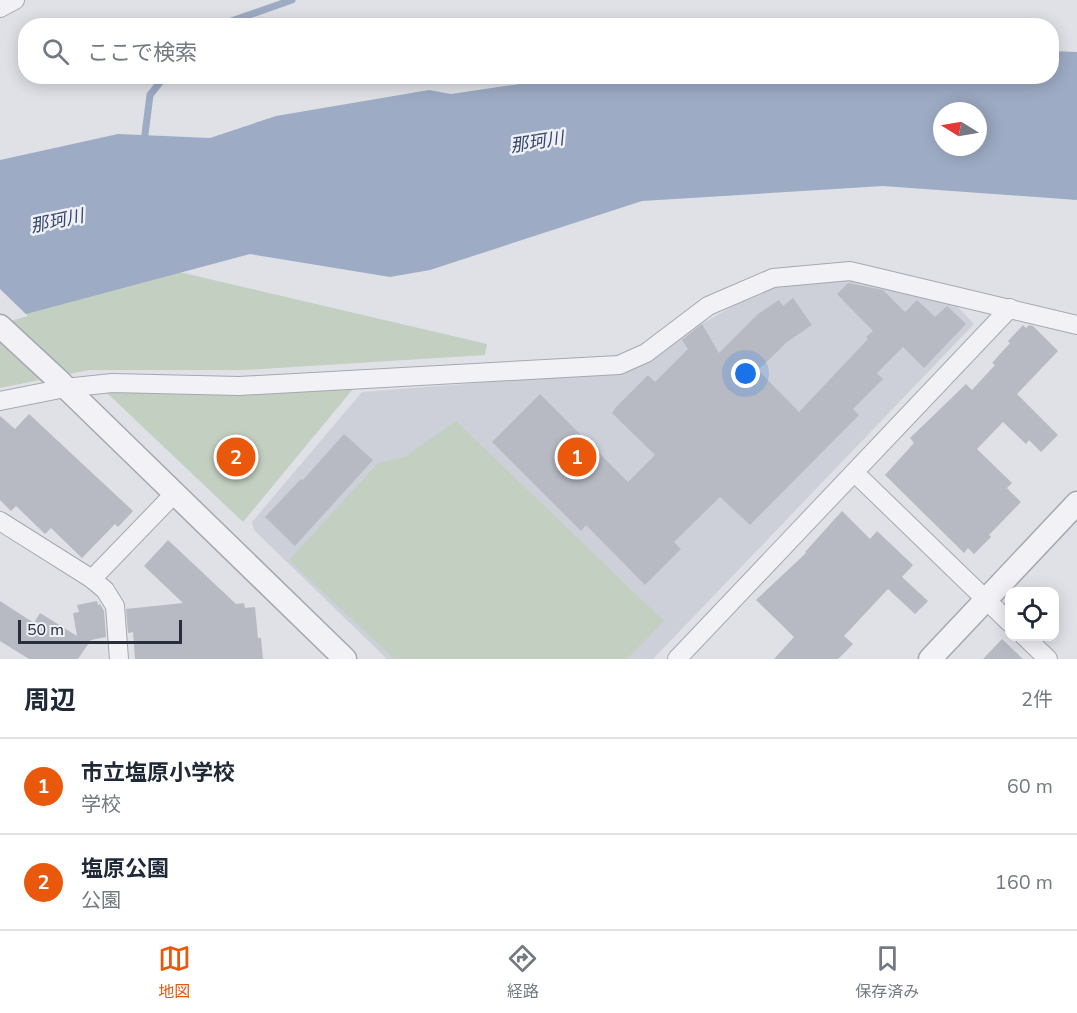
<!DOCTYPE html>
<html lang="ja">
<head>
<meta charset="utf-8">
<style>
  :root { --surface:#fff; --page:#f2f2f3; --text:#1f2937; --muted:#747a83; --line:#e0e1e3; --accent:#ea580c }
  body { margin:0; font-family:"Nunito Sans","Noto Sans JP",sans-serif; background:var(--page); color:var(--text) }
  .controls { position:absolute; right:18px; bottom:18px; display:grid; overflow:hidden; border-radius:12px; box-shadow:0 3px 15px #0003 }
  .controls button { width:54px; height:54px; display:grid; place-items:center; padding:0; border:0; border-bottom:2px solid var(--line); background:var(--surface); color:var(--text); font:30px sans-serif }
  .compass { position:absolute; left:933px; top:102px; width:54px; height:54px; border-radius:50%; background:var(--surface); box-shadow:0 3px 15px #0003; rotate:281deg }
  .scale { position:absolute; left:18px; bottom:15px; width:164px; box-sizing:border-box; padding-left:6px; border:3px solid #292e3d; border-top:0; font-size:16px; line-height:21px; white-space:nowrap; color:#292e3d; -webkit-text-stroke:4px #eef0f5; paint-order:stroke }
  .you { position:absolute; left:746px; top:374px; width:21px; height:21px; margin:-15px; border:4px solid #fff; border-radius:50%; background:#1a73e8; box-shadow:0 0 0 9px #1a73e833 }
  .badge { display:grid; place-items:center; width:39px; height:39px; border-radius:50%; background:var(--accent); color:#fff; font-size:20px; font-weight:700 }
  .pin { position:absolute; translate:-50% -50%; border:3px solid #fff; box-shadow:0 2px 6px #0006 }
  .list { margin:0; padding:0; list-style:none }
  h2 { display:flex; justify-content:space-between; align-items:center; height:78px; margin:0; padding:0 24px; font-size:26px }
  h2 small { font-size:20px; font-weight:400; color:var(--muted) }
  .list li { display:grid; grid-template-columns:39px 1fr auto; gap:18px; align-items:center; box-sizing:border-box; height:96px; padding:0 24px; border-top:2px solid var(--line) }
  .list b { display:block; font-size:22px; white-space:nowrap }
  .list p { margin:0; font-size:20px; white-space:nowrap; color:var(--muted) }
  .list em { font-size:20px; font-style:normal; color:var(--muted) }
  .icon { flex:none; width:33px; height:33px; fill:none; stroke:currentColor; stroke-width:2; stroke-linecap:round; stroke-linejoin:round }
  .map { position:relative; flex:none; width:1077px; height:659px; overflow:hidden }
  .search { position:absolute; background:var(--surface); box-shadow:0 3px 15px #0003; left:18px; right:18px; top:18px; height:66px; display:flex; align-items:center; gap:15px; box-sizing:border-box; padding:0 21px; border-radius:24px; color:var(--muted); font-size:22px }
  .sheet { height:270px; background:var(--surface) }
  nav { display:flex; justify-content:space-around; align-items:center; box-sizing:border-box; height:84px; border-top:2px solid var(--line); background:var(--surface); font-size:16px; color:var(--muted) }
  nav a { display:grid; justify-items:center; gap:3px }
  nav .on { color:var(--accent) }
  .map>svg:first-child { display:block }
  .built { fill:#cdd0d9 }
  .green { fill:#c3d0c1 }
  .water { fill:#9dabc4; fill-rule:evenodd }
  .pier { fill:#dfe1e7 }
  .lines { fill:none; stroke-linecap:round; stroke-linejoin:round }
  .stream { stroke:#9dabc4; stroke-width:7 }
  .building { fill:#b7bac3 }
  .minor-casing { stroke:#a5a8b1; stroke-width:20 }
  .tertiary-casing { stroke:#a5a8b1; stroke-width:25 }
  .minor { stroke:#f2f2f6; stroke-width:18 }
  .tertiary { stroke:#f2f2f6; stroke-width:22 }
  .labels { text-anchor:middle; dominant-baseline:central; stroke-width:5; stroke-linejoin:round; paint-order:stroke }
  .water-label { font-size:18px; font-style:italic; fill:#37486d; stroke:#eef0f5 }
</style>
</head>
<body>
<div class="map">
<svg width="1077" height="659" viewBox="0 0 1077 659">
  <rect width="100%" height="100%" fill="#dfe1e7"/>
  <path class="built" d="M 850,274 L 952,301 L 974,324 L 653,659 L 387,659 L 254,530 L 252,522 L 362,392 L 617,372 L 766,287 Z"/>
  <g class="green">
    <path d="M 171,270 L 487,344 L 485,355 L 245,370 L 89,370 L 0,388 L 0,321 Z"/>
    <path d="M 353,389 L 243,522 L 107,393 Z"/>
    <path d="M 456,421 L 664,621 L 627,659 L 394,659 L 289,560 L 378,463 L 404,457 Z"/>
  </g>
  <path class="water" d="M 1052,51 L 1077,52 L 1077,200 L 883,186 L 642,201 L 430,270 L 390,277 L 250,254 L 0,321 L 0,160 L 118,134 L 210,138 L 276,116 L 429,90 L 451,94 L 574,76 L 1052,76 ZM 942,111 L 978,111 L 978,147 L 942,147 Z"/>
  <path class="pier" d="M 0,289 L 28,316 L 0,324 Z"/>
  <g class="lines">
    <g class="stream">
      <path d="M 217,26 L 292,0"/>
      <path d="M 144,142 L 150,95 L 165,76"/>
    </g>
  </g>
  <g class="building">
    <path d="M 848,283 L 883,290 L 905,312 L 917,300 L 935,317 L 947,306 L 966,324 L 924,368 L 903,347 L 877,373 L 883,379 L 853,409 L 859,415 L 750,525 L 720,497 L 674,542 L 681,549 L 645,585 L 586,525 L 581,531 L 492,442 L 540,394 L 628,482 L 655,455 L 612,413 L 615,408 L 648,375 L 655,382 L 688,349 L 682,340 L 702,324 L 719,353 L 758,314 L 779,300 L 783,306 L 793,298 L 812,325 L 787,342 L 758,370 L 799,412 L 868,339 L 866,337 L 873,331 L 837,294 Z"/>
    <path d="M 1023,325 L 1026,328 L 1029,325 L 1033,326 L 1058,351 L 1017,394 L 1058,435 L 1041,452 L 1029,440 L 1026,444 L 1003,422 L 977,449 L 1012,483 L 1007,488 L 1021,502 L 989,535 L 991,537 L 974,554 L 968,548 L 964,553 L 885,475 L 914,443 L 910,438 L 966,384 L 972,390 L 995,365 L 992,363 L 1010,343 L 1008,341 Z"/>
    <path d="M 29,414 L 133,511 L 118,527 L 115,524 L 82,558 L 51,528 L 45,534 L 16,506 L 11,511 L 0,500 L 0,416 L 15,429 Z"/>
    <path d="M 344,434 L 373,460 L 295,546 L 265,517 L 301,479 L 303,480 Z"/>
    <path d="M 842,511 L 870,539 L 877,531 L 913,565 L 902,577 L 928,601 L 915,614 L 888,589 L 844,636 L 853,644 L 838,659 L 774,659 L 794,637 L 756,600 L 806,553 L 805,552 Z"/>
    <path d="M 168,540 L 236,604 L 244,603 L 245,608 L 255,607 L 258,638 L 261,638 L 263,659 L 135,659 L 133,632 L 128,633 L 126,609 L 183,603 L 144,566 Z"/>
    <path d="M 0,601 L 34,623 L 40,613 L 77,636 L 73,613 L 79,612 L 77,605 L 97,601 L 98,605 L 100,604 L 104,611 L 106,637 L 91,640 L 78,659 L 29,659 L 0,641 Z"/>
    <path d="M 1002,639 L 1023,659 L 983,659 Z"/>
  </g>
  <g class="lines">
    <g class="minor-casing">
      <g id="minor">
        <path d="M 0,8 L 15,0"/>
        <path d="M 0,401 L 65,388 L 112,383 L 239,386 L 619,365 L 646,353 L 708,306 L 773,278 L 850,271 L 1077,325"/>
        <path d="M 855,473 L 1010,623"/>
        <path d="M 0,521 L 92,579 L 105,590 L 115,606 L 119,659"/>
        <path d="M 92,579 L 174,494"/>
        <path d="M 1024,636 L 1048,659"/>
        <path d="M 677,659 L 1010,308"/>
      </g>
    </g>
    <g class="tertiary-casing">
      <g id="tertiary">
        <path d="M 0,326 L 55,377 L 345,659"/>
        <path d="M 930,659 L 1077,503"/>
      </g>
    </g>
    <use href="#minor" class="minor"/>
    <use href="#tertiary" class="tertiary"/>
  </g>
  <g class="labels">
    <g class="water-label">
      <text transform="translate(537 142) rotate(-9)">那珂川</text>
      <text transform="translate(57 221) rotate(-12)">那珂川</text>
    </g>
  </g>
</svg>
<div class="controls">
<button><svg class="icon" aria-label="locate" viewBox="0 0 24 24"><circle cx="12" cy="12" r="6"/><path d="M12 2v4M12 18v4M2 12h4M18 12h4"/></svg></button>
</div>
<svg class="compass" viewBox="-18 -18 36 36"><path d="M0-13l5 13h-10z" fill="#e53935"/><path d="M0 13l5-13h-10z" fill="#747a83"/></svg>
<div class="scale">50 m</div>
<div class="you"></div>
<div class="pin badge" style="left:577px;top:457px">1</div>
<div class="pin badge" style="left:236px;top:457px">2</div>
<div class="search"><svg class="icon" aria-label="search" viewBox="0 0 24 24"><circle cx="10" cy="10" r="6"/><path d="M15 15l6 6"/></svg>ここで検索</div>
</div>
<section class="sheet">
<h2>周辺<small>2件</small></h2>
<ul class="list">
<li><span class="badge">1</span><div><b>市立塩原小学校</b><p>学校</p></div><em>60 m</em></li>
<li><span class="badge">2</span><div><b>塩原公園</b><p>公園</p></div><em>160 m</em></li>
</ul>
</section>
<nav>
<a class="on"><svg class="icon" aria-label="map" viewBox="0 0 24 24"><path d="M3 6l6-2 6 2 6-2v14l-6 2-6-2-6 2zM9 4v14M15 6v14"/></svg>地図</a>
<a><svg class="icon" aria-label="directions" viewBox="0 0 24 24"><path d="M12 3l9 9-9 9-9-9zM9 14v-3h6M13 9l2 2-2 2"/></svg>経路</a>
<a><svg class="icon" aria-label="saved" viewBox="0 0 24 24"><path d="M7 4h10v16l-5-4-5 4z"/></svg>保存済み</a>
</nav>
</body>
</html>
